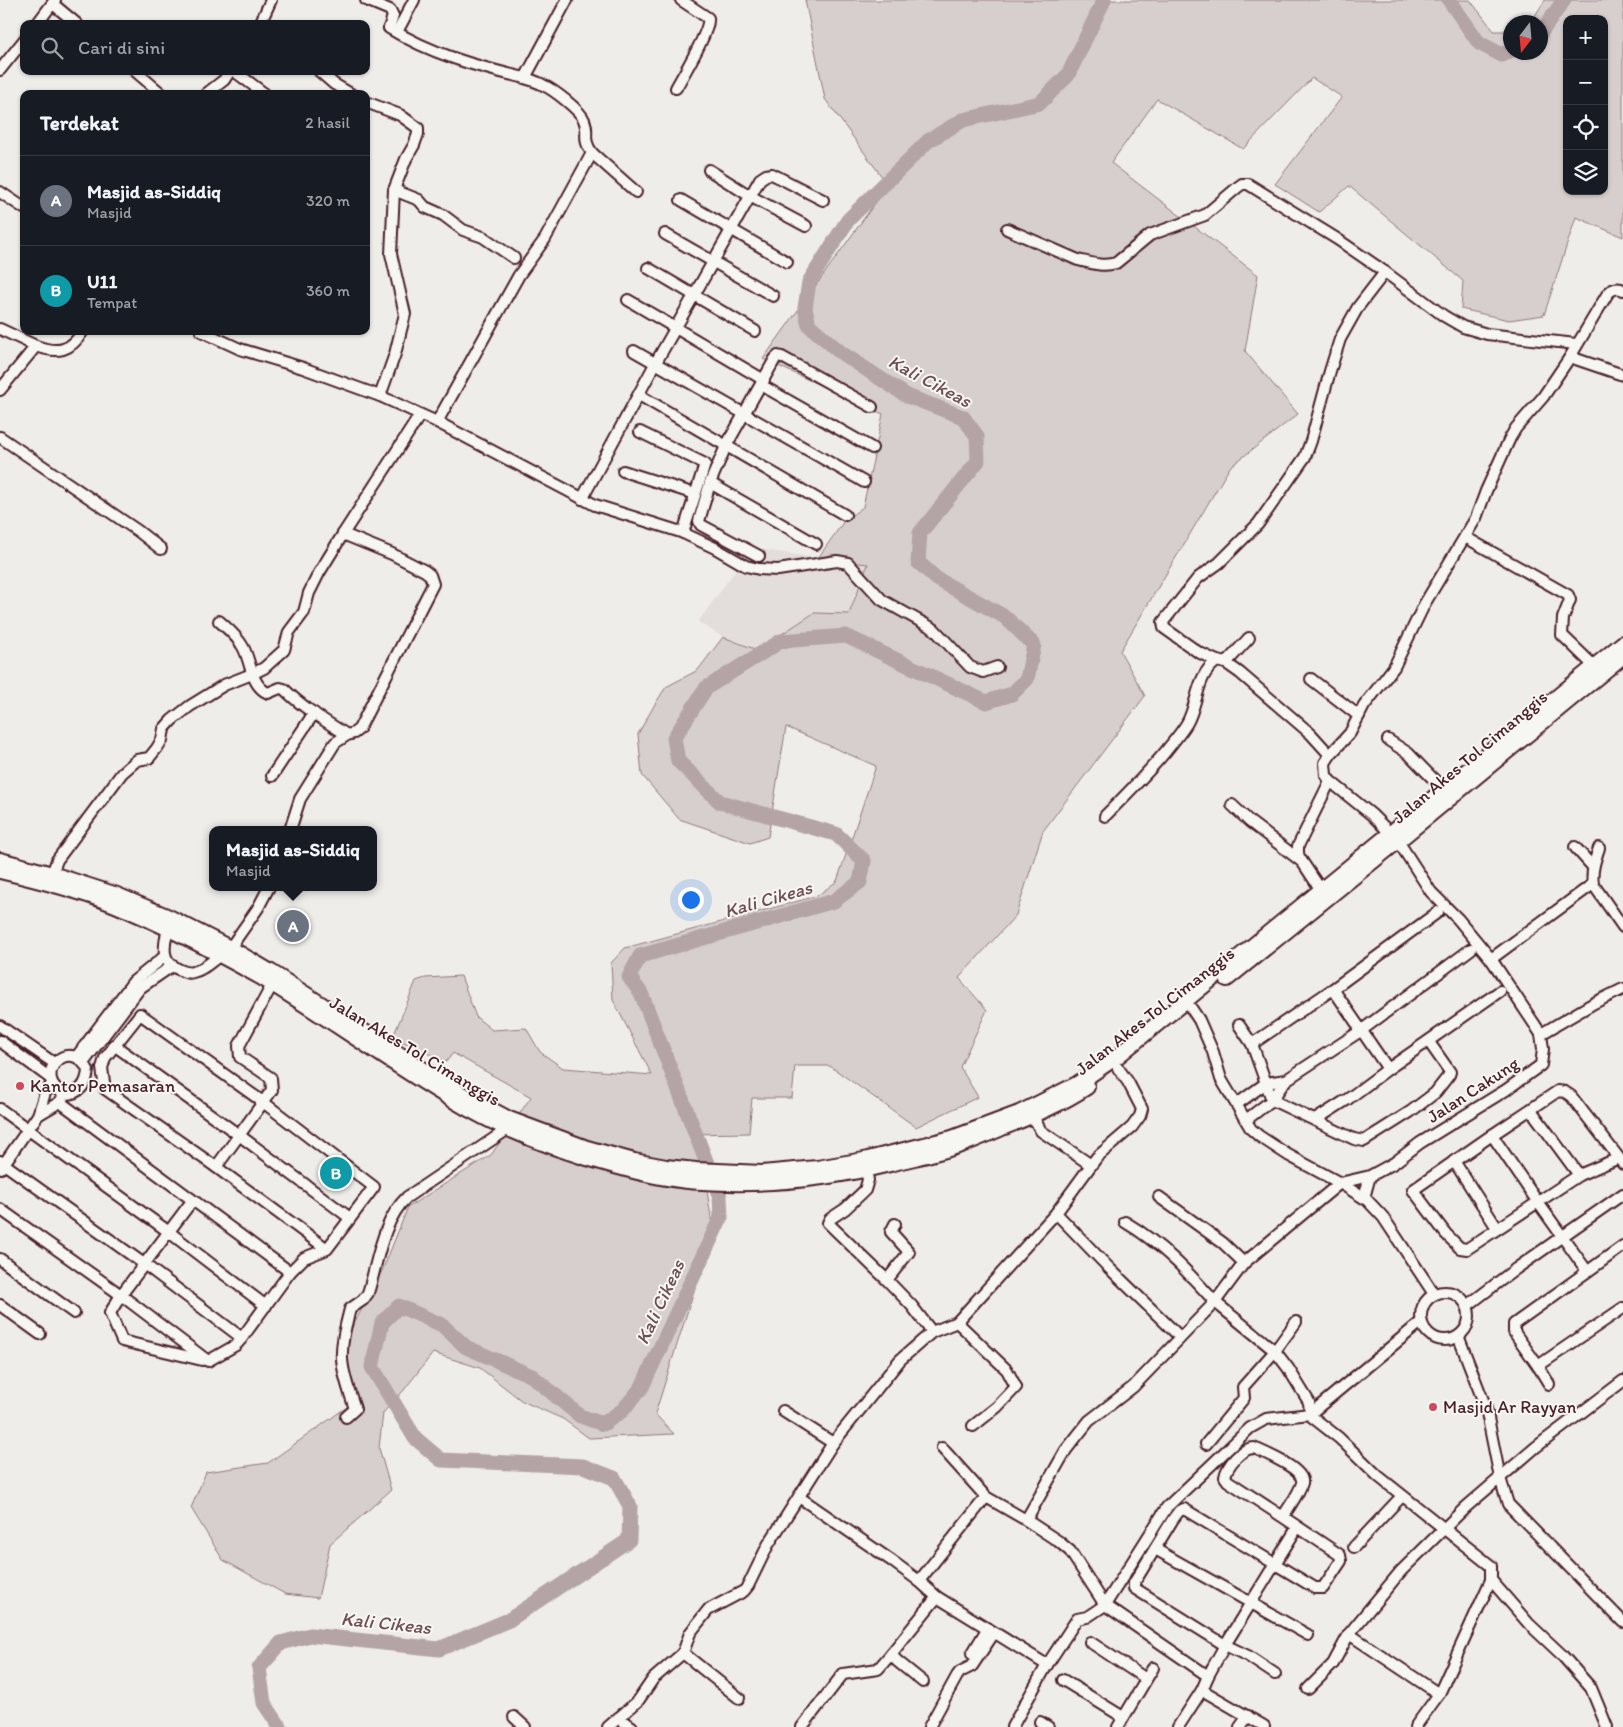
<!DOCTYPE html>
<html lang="id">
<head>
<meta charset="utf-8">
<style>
  :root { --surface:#171b24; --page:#242831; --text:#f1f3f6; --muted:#9ea1a6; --line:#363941; --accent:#ea580c }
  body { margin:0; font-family:Itim,sans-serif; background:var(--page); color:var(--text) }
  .controls { position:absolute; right:15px; top:15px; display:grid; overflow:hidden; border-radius:10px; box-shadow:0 1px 4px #0004 }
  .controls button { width:45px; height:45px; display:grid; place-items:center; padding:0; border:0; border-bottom:1px solid var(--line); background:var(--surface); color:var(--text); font:25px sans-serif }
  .compass { position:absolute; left:1503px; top:15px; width:45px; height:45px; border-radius:50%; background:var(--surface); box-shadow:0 1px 4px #0004; rotate:196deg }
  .you { position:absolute; left:690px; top:899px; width:18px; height:18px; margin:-12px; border:4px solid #fff; border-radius:50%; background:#1a73e8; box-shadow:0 0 0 8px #1a73e833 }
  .badge { display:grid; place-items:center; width:32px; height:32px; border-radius:50%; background:var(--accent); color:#fff; font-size:16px; font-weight:700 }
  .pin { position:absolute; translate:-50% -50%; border:2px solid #fff; box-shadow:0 1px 5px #0006 }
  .popup { position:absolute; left:209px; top:826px; width:168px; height:65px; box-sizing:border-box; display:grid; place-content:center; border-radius:10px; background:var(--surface); filter:drop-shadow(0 1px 4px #0005); font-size:16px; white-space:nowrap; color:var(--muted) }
  .popup b { font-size:19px; color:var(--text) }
  .popup::after { content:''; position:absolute; left:50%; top:100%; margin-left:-10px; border:10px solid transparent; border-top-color:var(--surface) }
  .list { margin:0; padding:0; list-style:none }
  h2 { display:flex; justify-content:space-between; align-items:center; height:65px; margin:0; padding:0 20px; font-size:21px }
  h2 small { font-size:16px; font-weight:400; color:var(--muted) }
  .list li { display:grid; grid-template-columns:32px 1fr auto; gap:15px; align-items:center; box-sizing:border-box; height:90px; padding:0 20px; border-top:1px solid var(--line) }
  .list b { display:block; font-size:19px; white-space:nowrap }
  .list p { margin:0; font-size:16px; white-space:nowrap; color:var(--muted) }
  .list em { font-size:16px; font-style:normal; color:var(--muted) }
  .icon { flex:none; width:28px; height:28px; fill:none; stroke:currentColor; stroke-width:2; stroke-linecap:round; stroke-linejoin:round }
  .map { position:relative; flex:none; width:1623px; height:1727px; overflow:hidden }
  .search { position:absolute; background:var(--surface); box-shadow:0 1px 4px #0004; left:20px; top:20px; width:350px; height:55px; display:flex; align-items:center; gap:12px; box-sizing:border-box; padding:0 18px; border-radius:10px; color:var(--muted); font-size:19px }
  .panel { position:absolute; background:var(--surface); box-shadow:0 1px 4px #0004; left:20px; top:90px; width:350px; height:245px; border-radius:10px }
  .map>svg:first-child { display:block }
  .built { fill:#e3dedc }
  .green { fill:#d7cfce; stroke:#90777c; fill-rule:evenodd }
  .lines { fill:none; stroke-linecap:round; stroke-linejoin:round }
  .river { stroke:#b4a4a5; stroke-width:15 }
  .minor-casing { stroke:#4a1f2b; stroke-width:14 }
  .secondary-casing { stroke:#4a1f2b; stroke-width:18 }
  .minor { stroke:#f6f6f2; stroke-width:10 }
  .secondary { stroke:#f6f6f2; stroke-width:14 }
  .poi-dot { fill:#d1495b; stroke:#f6f6f2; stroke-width:2 }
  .labels { text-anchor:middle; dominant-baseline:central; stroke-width:4; stroke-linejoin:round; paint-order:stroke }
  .street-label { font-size:18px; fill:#4a1f2b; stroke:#f6f6f2 }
  .poi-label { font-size:18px; fill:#4a1f2b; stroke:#f6f6f2; text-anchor:start }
  .water-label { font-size:19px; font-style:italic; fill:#6f4e56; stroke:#f6f6f2 }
</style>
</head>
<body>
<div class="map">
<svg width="1623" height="1727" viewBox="0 0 1623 1727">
  <rect width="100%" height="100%" fill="#efedea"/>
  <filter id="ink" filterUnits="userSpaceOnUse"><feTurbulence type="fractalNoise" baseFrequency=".02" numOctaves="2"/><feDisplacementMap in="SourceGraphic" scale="10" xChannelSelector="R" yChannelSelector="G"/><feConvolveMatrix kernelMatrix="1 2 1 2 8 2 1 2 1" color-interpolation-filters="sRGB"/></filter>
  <g filter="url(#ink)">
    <path class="built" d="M 746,547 L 817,558 L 868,563 L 849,614 L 814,613 L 757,650 L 723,637 L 698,622 L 734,572 Z"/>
    <path class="green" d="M 805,0 L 1470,0 L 1494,31 L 1510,31 L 1510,52 L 1540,52 L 1540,22 L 1531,22 L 1545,0 L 1623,0 L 1623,237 L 1576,217 L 1544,315 L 1509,320 L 1461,309 L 1463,281 L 1349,186 L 1319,212 L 1275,184 L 1342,97 L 1312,78 L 1243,149 L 1157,99 L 1111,163 L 1258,275 L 1245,351 L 1298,414 L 1230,467 L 1120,651 L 1145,696 L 1043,831 L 1016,915 L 959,978 L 987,1010 L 960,1067 L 978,1097 L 916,1127 L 830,1066 L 795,1066 L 792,1098 L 752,1098 L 749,1133 L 689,1134 L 705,1177 L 713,1231 L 655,1414 L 674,1434 L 589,1438 L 563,1419 L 522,1401 L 480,1368 L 433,1353 L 404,1390 L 383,1413 L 379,1448 L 391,1490 L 330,1544 L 318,1598 L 285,1594 L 223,1560 L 191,1508 L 206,1472 L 268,1463 L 354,1402 L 341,1348 L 383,1269 L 408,1207 L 491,1155 L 531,1097 L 453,1053 L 446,1062 L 393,1037 L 416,981 L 425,978 L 461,976 L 476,1017 L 492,1030 L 526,1028 L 540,1052 L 563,1068 L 652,1075 L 613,1000 L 611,963 L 625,948 L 817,896 L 837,881 L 876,766 L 786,727 L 768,837 L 750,843 L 679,819 L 642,775 L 638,734 L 655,704 L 666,687 L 698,670 L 723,637 L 757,650 L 814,613 L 849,614 L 868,564 L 818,558 L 844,521 L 863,507 L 883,414 L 763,359 L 888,185 L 825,99 ZM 1567,19 L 1604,19 L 1604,191 L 1567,191 Z"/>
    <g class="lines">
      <g class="river">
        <path d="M 1449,0 L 1479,43 L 1502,55 L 1510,51"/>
        <path d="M 1540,34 L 1564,0"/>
        <path d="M 280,1727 L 264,1703 L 259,1668 L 281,1643 L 310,1635 L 439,1649 L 509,1620 L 629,1540 L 630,1506 L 614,1478 L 583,1466 L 441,1460 L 415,1438 L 372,1367 L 382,1323 L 399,1306 L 442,1325 L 466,1347 L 532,1376 L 580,1416 L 603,1424 L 623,1410 L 642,1387 L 721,1217 L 720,1197 L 641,993 L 629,977 L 640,956 L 834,901 L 860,882 L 864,861 L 836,834 L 720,802 L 678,761 L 674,738 L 706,688 L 781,641 L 846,636 L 986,702 L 1012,694 L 1027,679 L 1034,645 L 1005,617 L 937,579 L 918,562 L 920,533 L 978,461 L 977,436 L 963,417 L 907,396 L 840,352 L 809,325 L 805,308 L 809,282 L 848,220 L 928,141 L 963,120 L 1040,103 L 1068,75 L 1104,0"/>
      </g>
      <g class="minor-casing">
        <g id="minor">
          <path d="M 366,0 L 390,10 L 393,16 L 389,28 C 431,54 478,67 525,78"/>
          <path d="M 53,4 L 77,24"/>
          <path d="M 37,24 L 55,0"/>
          <path d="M 260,24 L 271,0"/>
          <path d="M 397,32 L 414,0"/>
          <path d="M 0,70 L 24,40"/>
          <path d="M 135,71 L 162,94"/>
          <path d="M 234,71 L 265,94"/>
          <path d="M 319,71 L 334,84 L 351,94"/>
          <path d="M 676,88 C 683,75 711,29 708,18 L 681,0"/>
          <path d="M 206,94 L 224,80 L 230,71"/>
          <path d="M 366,102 L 400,115 L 418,128 L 418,134 L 414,145 L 406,159 L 394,190 L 391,254 L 405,314 L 395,354 L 380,396"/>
          <path d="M 592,153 L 636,192"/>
          <path d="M 709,170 L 750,196 L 806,226"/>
          <path d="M 394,190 L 419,200 L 425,207 L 443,215 L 463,230 L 483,237 L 514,258"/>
          <path d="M 0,192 L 24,208"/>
          <path d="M 681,200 L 787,262"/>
          <path d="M 1007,229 L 1078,260 C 1091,263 1103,267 1116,263 L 1150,235 L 1205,215 L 1238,187 L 1242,184 L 1248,184 L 1337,239 L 1385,272 L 1444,316 L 1463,327 L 1487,334 L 1576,344"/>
          <path d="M 665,234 L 773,296"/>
          <path d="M 648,268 L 755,331"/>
          <path d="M 628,300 L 764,380"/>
          <path d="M 0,329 L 36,346"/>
          <path d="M 201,331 L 240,349 L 303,368 L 380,396 L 437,422 L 595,505 L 681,532 L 715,548 L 746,566 L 759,569 L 778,570 L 837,561 L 848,563 L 882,600 L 934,629 L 970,667 L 983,672 L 997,667"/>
          <path d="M 634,351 L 864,482"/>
          <path d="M 1570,357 L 1623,375"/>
          <path d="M 761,385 L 872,448"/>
          <path d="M 0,390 L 36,346 C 58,354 71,351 83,331"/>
          <path d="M 639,395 L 845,515"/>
          <path d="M 437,422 L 519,275 L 545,239 L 592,153 C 581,137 590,133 584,120 C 580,110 554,90 543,85 C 538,82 531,80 525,78 L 567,0"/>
          <path d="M 640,432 L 705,464 L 683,533"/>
          <path d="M 0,437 L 138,531 L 161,549"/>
          <path d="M 623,471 L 695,494"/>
          <path d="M 710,483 L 816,544"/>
          <path d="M 582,499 L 655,364 L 760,179 L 766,175 L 772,174 L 823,200"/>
          <path d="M 1465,537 L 1568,595 L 1570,600 L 1563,618 L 1562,635 L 1594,666"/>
          <path d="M 759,556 L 701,525 L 699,521 L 710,483 L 726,446 L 775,359 L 778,356 L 782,357 L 872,407"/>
          <path d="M 219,621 C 228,629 237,636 243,647 C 251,661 251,686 268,693 L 280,688 L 284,689 C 302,707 325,721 347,735"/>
          <path d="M 1226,663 L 1249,638"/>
          <path d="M 1311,679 L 1359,716"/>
          <path d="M 1388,740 L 1408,753 L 1444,790"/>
          <path d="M 1330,755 L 1311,734 L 1240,673 L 1226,663 L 1217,661 L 1198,652 L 1164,628 L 1163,622 L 1198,578 L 1219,563 L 1258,524 L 1305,457 L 1311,441 L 1330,371 L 1340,339 L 1358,307 L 1385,272"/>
          <path d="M 272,776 L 314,713"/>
          <path d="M 1232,805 L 1250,822 L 1301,861"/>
          <path d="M 1105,816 C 1126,795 1147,774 1166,751 C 1173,742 1181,733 1187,723 C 1198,704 1196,675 1217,661"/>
          <path d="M 290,830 L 300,799 L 335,743 L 347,735 L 354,733 L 359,729 L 433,584 L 430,575 L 425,571 L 392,554 L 343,534 L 420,415"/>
          <path d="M 1390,833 L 1372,815 L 1330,781 L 1326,775 L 1325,763 L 1330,755 L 1350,733 L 1364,706 L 1394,667 L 1425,603 L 1476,518 L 1486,491 L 1510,438 L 1516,428 L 1543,397 L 1570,357 L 1608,293 C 1612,289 1618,287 1623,290"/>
          <path d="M 1398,841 L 1431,892 L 1458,919 L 1491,959 L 1541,1034"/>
          <path d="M 1575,847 L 1593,867"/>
          <path d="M 1599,848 C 1595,860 1591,872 1593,884 L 1623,927"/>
          <path d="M 52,874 L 57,860 L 122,773 L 137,760 L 149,758 L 157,748 L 162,740 L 164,729 L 172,720 L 190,706 L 224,685 L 252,674 L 264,668 L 284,650 L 289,632 L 304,612 L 309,593 L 319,573 L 343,534"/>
          <path d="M 1321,890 L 1299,857 L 1298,853 L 1298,846 L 1330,781"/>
          <path d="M 168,928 C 164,945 160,961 178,969 C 183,971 188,974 193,972 C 203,970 212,961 220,955"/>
          <path d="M 230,948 L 258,908 L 269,887"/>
          <path d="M 1491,959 L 1593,884"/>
          <path d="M 1333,989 L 1388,1069"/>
          <path d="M 1191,1008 L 1199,1020 L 1213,1052 L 1221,1079 L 1251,1129 L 1259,1136 L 1288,1155 L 1340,1183 L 1367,1200 L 1383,1217 L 1434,1294"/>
          <path d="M 1239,1025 L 1252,1044 L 1272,1100 L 1354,1139 L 1364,1141 L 1410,1112 L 1435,1093 L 1449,1075 L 1450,1072 L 1429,1042"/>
          <path d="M 0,1026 L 54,1063"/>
          <path d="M 0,1041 L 50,1078"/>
          <path d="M 1252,1044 L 1333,989 L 1438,912"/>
          <path d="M 114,1045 L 239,1135 L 350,1218"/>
          <path d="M 77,1056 L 133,982 L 164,957"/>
          <path d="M 84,1062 L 140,988 L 172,966"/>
          <path d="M 60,1102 L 290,1272"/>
          <path d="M 1237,1104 L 1266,1083 L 1286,1080"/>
          <path d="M 0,1109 L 169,1232 L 266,1306"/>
          <path d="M 1531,1110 L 1579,1175"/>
          <path d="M 38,1115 L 60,1102 L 65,1094 C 80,1094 87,1084 88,1070 C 69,1033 29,1078 65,1094"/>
          <path d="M 1033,1117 L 1041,1131 L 1091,1165"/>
          <path d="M 1246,1120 L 1272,1100 L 1286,1080 L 1362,1030 L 1471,949"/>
          <path d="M 1315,1120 L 1348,1099 L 1388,1069 L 1500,991"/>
          <path d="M 1492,1135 L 1537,1201 L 1587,1271"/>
          <path d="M 1619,1158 L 1579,1175 L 1467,1249 L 1460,1248 L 1446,1234 L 1413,1190 L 1492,1135 L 1558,1091 L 1565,1092 L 1571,1096 L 1619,1158 L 1623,1164"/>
          <path d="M 0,1161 L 144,1264 L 242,1338"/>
          <path d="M 1454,1161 L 1497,1228"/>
          <path d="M 216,1167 L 272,1090 L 271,1078 L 240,1057 L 239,1046 L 272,985"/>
          <path d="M 1,1168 L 38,1115 L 45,1093 L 52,1084"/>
          <path d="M 866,1170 L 868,1180 L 865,1190 L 845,1209 L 830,1219 L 828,1223 L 887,1280"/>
          <path d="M 1159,1197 L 1223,1243 L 1244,1263"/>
          <path d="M 1364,1198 L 1370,1176"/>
          <path d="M 192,1201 L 121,1295 L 110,1313 L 122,1341 L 202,1360"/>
          <path d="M 0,1209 L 121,1295 L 208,1361 L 236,1345 L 242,1338 L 290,1272 L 304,1258 L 327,1249 L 374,1187 L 263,1102 L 140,1014 L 105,1058 L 102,1068 L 105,1089 L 216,1167 L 327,1249"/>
          <path d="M 1056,1213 L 1109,1268 L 1180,1337"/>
          <path d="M 1125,1222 C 1162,1244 1187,1271 1215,1302 L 1244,1263 L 1340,1183 L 1370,1176 L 1394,1163 L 1420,1143 L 1506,1090 L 1541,1065 L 1543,1049 L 1541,1034 L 1594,1003 L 1623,989"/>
          <path d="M 895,1224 L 891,1232 L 909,1252 L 887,1280 L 912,1306 L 932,1332"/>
          <path d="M 0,1259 L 74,1313"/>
          <circle cx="1445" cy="1316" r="24"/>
          <path d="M 0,1305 L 40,1334"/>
          <path d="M 1467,1306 L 1517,1268 L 1623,1194"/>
          <path d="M 957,1322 L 1007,1370 L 1016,1387 L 997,1407 L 973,1426"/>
          <path d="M 1459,1338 L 1486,1408 L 1500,1478 L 1508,1504 L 1623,1622"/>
          <path d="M 1538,1366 L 1623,1308"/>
          <path d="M 1549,1384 L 1538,1366 L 1514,1332 L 1514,1324 L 1623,1246"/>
          <path d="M 783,1411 L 833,1443"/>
          <path d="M 346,1417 L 355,1409 C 350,1393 343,1376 342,1359 C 341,1342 346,1325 350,1309 L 363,1300 L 368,1293 C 378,1261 382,1221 407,1197 L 508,1129"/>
          <path d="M 1206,1444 L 1244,1398 L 1243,1387 L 1275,1351 L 1296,1322"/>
          <path d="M 942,1448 L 986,1497 L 1026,1520 L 1066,1450 L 1089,1421 L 1133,1387 L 1215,1302 L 1275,1351 L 1288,1368 L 1309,1402 L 1310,1414 L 1311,1416 L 1339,1438 L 1378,1476 L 1491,1566 L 1491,1580 L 1439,1694 L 1415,1727"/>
          <path d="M 799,1497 L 892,1561 L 919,1581 L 937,1597 L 1047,1665"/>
          <path d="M 1026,1520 L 1058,1541 L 1070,1551 L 1105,1605 L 1208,1676"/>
          <path d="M 1354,1547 L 1402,1496"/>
          <path d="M 1155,1549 L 1308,1635"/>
          <path d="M 1491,1580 L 1529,1624 L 1561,1654 L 1591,1688 L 1607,1727"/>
          <path d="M 919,1581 L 986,1497"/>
          <path d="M 1349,1634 L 1439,1694"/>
          <path d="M 1090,1642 L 1146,1679"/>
          <path d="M 683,1653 L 739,1698"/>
          <path d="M 972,1654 L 987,1629"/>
          <path d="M 1275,1674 L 1248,1656 L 1225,1645 L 1134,1588 L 1134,1583 L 1173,1519 L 1179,1511 L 1184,1509 L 1315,1588 L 1323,1588 L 1341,1561 L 1340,1555 L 1283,1517 C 1289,1506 1299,1494 1302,1483 C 1305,1469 1265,1453 1254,1448 C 1242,1448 1227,1465 1225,1477 L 1228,1481 L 1283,1517"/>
          <path d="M 1063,1680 L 1123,1717"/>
          <path d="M 923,1682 L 897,1661 L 891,1654 L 937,1597"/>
          <path d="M 1308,1689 L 1333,1664 L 1349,1634 L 1401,1571 L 1466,1507 L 1536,1447 L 1623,1381"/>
          <path d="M 1202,1690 L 1264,1726"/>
          <path d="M 514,1717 L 525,1727"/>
          <path d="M 618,1718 L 632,1727"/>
          <path d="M 1040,1722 L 1048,1727"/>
          <path d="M 608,1727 L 638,1701 L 653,1679 L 683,1653 L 690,1633 L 708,1610 L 744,1591 L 748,1586 L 768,1545 L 833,1443 L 900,1360 L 932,1332 L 957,1322 L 1056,1213 L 1097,1157 L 1132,1127 L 1140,1116 L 1142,1109 L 1128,1082 L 1118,1068"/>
          <path d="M 802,1727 L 843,1674 L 878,1669 L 891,1654"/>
          <path d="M 929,1727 L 957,1676 L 960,1672 L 972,1666 L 994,1633"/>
          <path d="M 1012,1727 L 1047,1665 L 1077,1619 L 1087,1617 L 1105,1605 L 1167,1507 L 1250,1428 L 1266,1419 L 1310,1414 L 1421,1322"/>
          <path d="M 1118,1727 L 1153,1668"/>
          <path d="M 1178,1727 L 1202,1690 L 1208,1676 L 1225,1645 L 1297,1528"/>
          <path d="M 1240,1727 L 1248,1716"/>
        </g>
      </g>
      <g class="secondary-casing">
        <g id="secondary">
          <path d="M 0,860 L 52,874 L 117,895 L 169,917 L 230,948 L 271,972 L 460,1093 L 509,1119 L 587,1148 L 634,1161 L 666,1167 L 696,1170 L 762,1173 L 817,1168 L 864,1160 L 952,1138 L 1019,1113 L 1077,1084 L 1118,1056 L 1623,643"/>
          <path d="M 0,871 C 38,880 77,890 113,904 C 165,925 214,951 262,978 C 326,1016 387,1061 451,1099 C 502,1130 558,1151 615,1166 C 643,1174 673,1181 702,1182 C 765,1186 829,1179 890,1164 C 912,1158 936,1154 958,1146 C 973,1141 988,1134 1002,1128 C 1032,1116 1060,1105 1087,1087"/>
          <path d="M 1227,979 L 1398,841 L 1623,656"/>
        </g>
      </g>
      <use href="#minor" class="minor"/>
      <use href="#secondary" class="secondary"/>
    </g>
  </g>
  <g class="poi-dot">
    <circle cx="20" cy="1086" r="5"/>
    <circle cx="1433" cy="1407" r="5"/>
  </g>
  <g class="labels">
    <g class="street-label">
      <text transform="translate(1470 757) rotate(-40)">Jalan Akes Tol Cimanggis</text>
      <text transform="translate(1155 1011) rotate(-38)">Jalan Akes Tol Cimanggis</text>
      <text transform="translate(415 1051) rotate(31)">Jalan Akes Tol Cimanggis</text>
      <text transform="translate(1473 1090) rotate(-33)">Jalan Cakung</text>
    </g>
    <g class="poi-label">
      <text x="30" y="1086">Kantor Pemasaran</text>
      <text x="1443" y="1407">Masjid Ar Rayyan</text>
    </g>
    <g class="water-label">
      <text transform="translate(930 381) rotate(28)">Kali Cikeas</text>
      <text transform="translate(768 899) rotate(-16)">Kali Cikeas</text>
      <text transform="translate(660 1302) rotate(-65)">Kali Cikeas</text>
      <text transform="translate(386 1623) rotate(6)">Kali Cikeas</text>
    </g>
  </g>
</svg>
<div class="controls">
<button>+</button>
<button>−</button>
<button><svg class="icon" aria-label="locate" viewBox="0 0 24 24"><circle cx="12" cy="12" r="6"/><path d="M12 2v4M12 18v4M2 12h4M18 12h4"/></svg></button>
<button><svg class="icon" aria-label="layers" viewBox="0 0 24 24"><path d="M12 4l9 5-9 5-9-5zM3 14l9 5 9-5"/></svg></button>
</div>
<svg class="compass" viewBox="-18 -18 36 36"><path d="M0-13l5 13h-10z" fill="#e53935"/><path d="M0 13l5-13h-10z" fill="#9ea1a6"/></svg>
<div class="you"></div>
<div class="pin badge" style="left:293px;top:926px;background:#6b7280">A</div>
<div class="popup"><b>Masjid as-Siddiq</b>Masjid</div>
<div class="pin badge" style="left:336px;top:1173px;background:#0f9aa8">B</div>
<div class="search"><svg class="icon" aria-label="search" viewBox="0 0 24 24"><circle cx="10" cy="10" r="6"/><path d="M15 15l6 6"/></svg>Cari di sini</div>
<section class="panel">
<h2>Terdekat<small>2 hasil</small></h2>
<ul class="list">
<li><span class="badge" style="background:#6b7280">A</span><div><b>Masjid as-Siddiq</b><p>Masjid</p></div><em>320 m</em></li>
<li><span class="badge" style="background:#0f9aa8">B</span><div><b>U11</b><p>Tempat</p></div><em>360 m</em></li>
</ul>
</section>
</div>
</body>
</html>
